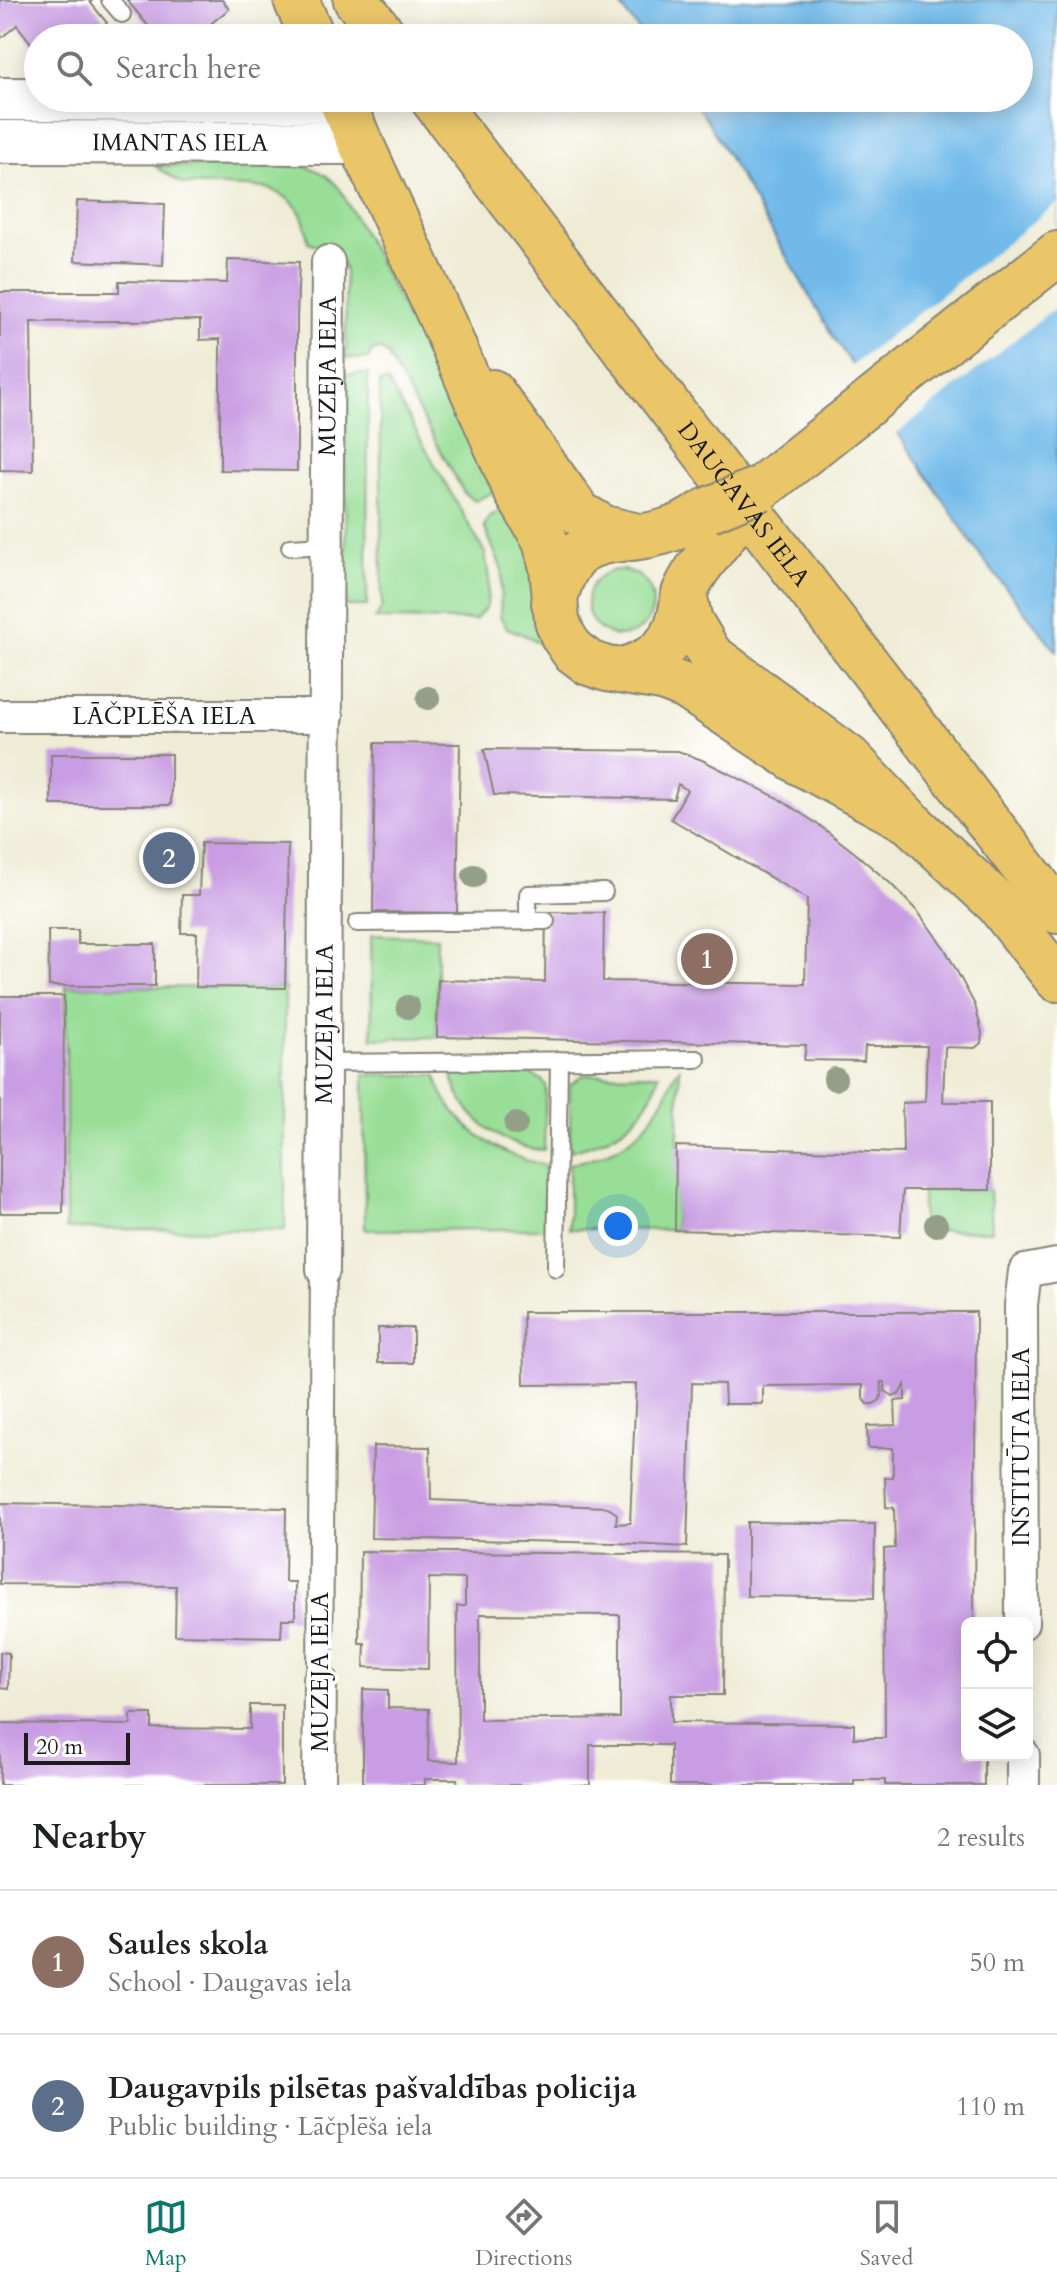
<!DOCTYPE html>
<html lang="en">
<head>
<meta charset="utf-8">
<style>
  :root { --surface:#fff; --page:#f6f6f6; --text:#202124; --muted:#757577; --line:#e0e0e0; --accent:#0f766e }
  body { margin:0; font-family:Cardo,serif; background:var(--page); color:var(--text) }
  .controls { position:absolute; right:24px; bottom:24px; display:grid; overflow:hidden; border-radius:12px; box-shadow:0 4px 20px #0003 }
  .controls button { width:72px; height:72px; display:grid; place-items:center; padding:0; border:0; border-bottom:2px solid var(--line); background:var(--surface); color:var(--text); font:40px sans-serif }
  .scale { position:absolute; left:24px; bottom:20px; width:106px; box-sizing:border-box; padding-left:8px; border:4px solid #1c1c1c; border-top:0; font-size:22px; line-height:28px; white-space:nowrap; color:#1c1c1c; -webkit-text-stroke:6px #fff; paint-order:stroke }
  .you { position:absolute; left:618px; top:1226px; width:28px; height:28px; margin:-20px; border:6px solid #fff; border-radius:50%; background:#1a73e8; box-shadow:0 0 0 12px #1a73e833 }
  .badge { display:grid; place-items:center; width:52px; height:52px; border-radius:50%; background:var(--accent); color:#fff; font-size:26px; font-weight:700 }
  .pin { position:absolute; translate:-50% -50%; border:4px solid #fff; box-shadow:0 2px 8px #0006 }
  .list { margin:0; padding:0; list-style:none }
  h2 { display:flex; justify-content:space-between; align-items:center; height:104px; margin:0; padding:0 32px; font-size:34px }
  h2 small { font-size:26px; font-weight:400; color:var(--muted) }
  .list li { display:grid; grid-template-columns:52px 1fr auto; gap:24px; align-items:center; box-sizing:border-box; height:144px; padding:0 32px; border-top:2px solid var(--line) }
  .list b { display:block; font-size:30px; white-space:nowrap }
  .list p { margin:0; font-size:26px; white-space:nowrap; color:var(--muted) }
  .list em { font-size:26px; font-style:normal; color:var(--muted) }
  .icon { flex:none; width:44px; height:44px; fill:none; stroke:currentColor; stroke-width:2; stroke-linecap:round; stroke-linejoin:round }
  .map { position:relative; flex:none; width:1057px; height:1785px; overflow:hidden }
  .search { position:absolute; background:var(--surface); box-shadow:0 4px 20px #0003; left:24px; right:24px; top:24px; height:88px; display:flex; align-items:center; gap:20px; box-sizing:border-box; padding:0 28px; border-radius:44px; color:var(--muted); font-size:30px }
  .sheet { height:392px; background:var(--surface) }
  nav { display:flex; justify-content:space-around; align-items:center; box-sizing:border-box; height:112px; border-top:2px solid var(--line); background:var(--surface); font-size:22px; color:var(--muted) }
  nav a { display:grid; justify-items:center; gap:4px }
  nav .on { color:var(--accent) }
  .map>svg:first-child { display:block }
  .green { fill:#98de96; stroke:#5a7d59; stroke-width:2 }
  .water { fill:#70b9e9; stroke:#466a82; stroke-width:2 }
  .pier { fill:#efecd6 }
  .building { fill:#c99de3; fill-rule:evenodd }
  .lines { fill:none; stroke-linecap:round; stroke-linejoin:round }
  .service-casing { stroke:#868479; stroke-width:20 }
  .pedestrian-casing { stroke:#868479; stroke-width:28 }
  .minor-casing { stroke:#868479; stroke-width:36 }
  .tertiary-casing { stroke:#868479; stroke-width:46 }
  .primary-casing { stroke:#868479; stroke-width:48 }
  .service { stroke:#fff; stroke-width:16 }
  .pedestrian { stroke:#fff; stroke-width:24 }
  .minor { stroke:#fff; stroke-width:32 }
  .tertiary { stroke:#fff; stroke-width:42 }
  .primary { stroke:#eac669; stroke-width:44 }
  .primary-bridge-casing { stroke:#868479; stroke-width:48; stroke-linecap:butt }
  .primary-bridge { stroke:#eac669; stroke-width:44 }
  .tree { fill:#939f87 }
  .labels { text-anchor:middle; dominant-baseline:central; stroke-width:7; stroke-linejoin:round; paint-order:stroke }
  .street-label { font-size:24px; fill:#1c1c1c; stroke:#fff }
</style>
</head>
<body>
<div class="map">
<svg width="1057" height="1785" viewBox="0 0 1057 1785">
  <rect width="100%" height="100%" fill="#fff"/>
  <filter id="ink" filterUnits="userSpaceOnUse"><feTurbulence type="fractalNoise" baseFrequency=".0125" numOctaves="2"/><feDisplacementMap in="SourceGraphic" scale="16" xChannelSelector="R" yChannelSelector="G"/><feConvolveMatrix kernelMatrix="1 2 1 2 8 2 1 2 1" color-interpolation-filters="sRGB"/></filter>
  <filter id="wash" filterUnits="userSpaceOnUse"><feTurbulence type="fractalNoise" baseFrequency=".006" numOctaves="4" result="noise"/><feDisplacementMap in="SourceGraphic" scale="32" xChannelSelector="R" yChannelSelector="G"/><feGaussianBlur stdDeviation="1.8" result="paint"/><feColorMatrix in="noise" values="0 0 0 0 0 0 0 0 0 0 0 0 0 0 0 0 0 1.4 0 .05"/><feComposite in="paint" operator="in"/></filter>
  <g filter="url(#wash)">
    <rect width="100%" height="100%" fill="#efecd6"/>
    <g class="green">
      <path d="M 155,166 L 301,166 C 319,169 328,175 340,189 L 499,489 L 475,501 L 464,493 L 387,354 L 379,349 L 372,351 L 368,359 L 346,358 L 345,271 C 338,252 327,248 308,242 C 305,212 296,199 267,188 L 182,184 Z"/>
      <path d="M 345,374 L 368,374 L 367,606 L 346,606 Z"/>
      <path d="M 380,382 L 388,382 L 485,553 L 489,579 L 487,606 L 475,620 L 375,619 L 382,608 Z"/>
      <path d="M 510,504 L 531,548 L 549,651 L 531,638 L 507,628 L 500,617 L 502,570 L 484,526 L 489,517 Z"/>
      <circle cx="620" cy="603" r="33"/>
      <path d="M 371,935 L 437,937 L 437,1037 L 372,1039 Z"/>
      <path d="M 66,986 L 285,988 L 285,1230 L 66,1229 Z"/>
      <path d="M 680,1068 L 675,1230 L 569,1229 L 569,1164 C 613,1155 641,1140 663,1100 C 670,1089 671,1076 680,1068 Z"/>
      <path d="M 529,1073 L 542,1080 L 546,1086 L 544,1150 C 504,1149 459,1115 452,1074 Z"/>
      <path d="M 659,1074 C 648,1120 614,1140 570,1151 L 570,1085 L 583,1075 Z"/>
      <path d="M 364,1075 L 436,1075 C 448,1123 498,1156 545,1165 L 545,1229 L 365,1230 Z"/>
      <path d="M 922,1190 L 990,1190 L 992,1231 L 922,1230 Z"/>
    </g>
    <path class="water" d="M 616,0 L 1057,0 L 1057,652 L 982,558 L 832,335 L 707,120 L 690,98 L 1019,98 L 1019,38 L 645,38 Z"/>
    <path class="pier" d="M 1057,203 L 1057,306 L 895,435 L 849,368 Z"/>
    <g id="blocks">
      <g class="building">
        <path d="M 0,0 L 93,0 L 90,2 L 107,23 L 90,38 L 71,38 L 60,25 L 45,38 L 38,38 L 38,44 L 34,47 L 17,25 L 0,39 Z"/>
        <path d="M 127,0 L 222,0 L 229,9 L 193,38 L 158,38 Z"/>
        <path d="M 77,201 L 165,204 L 163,265 L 75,261 Z"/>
        <path d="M 228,260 L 299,262 L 297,318 L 297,471 L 220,470 L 220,339 L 200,340 L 200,320 L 31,322 L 33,471 L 0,470 L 0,292 L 119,292 L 119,281 L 227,283 Z"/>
        <path d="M 375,743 L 460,744 L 457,913 L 373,912 Z"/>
        <path d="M 484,749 L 678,751 L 702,760 L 776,797 L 819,825 L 855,853 L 890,883 L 918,912 L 945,949 L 975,1005 L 982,1033 L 981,1043 L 975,1048 L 945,1047 L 943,1102 L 990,1102 L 990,1190 L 903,1190 L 900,1237 L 675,1230 L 676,1146 L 903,1153 L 902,1103 L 925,1102 L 927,1046 L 865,1046 L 864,1061 L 804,1060 L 806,1045 L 437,1037 L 438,980 L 545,982 L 546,912 L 604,913 L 603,981 L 805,984 L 807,899 L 671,819 L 687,790 L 678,784 L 674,799 L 494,795 Z"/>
        <rect x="51" y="754" width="120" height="51"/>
        <path d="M 201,843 L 288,844 L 285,988 L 196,987 L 197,933 L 181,933 L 182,895 L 199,895 Z"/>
        <path d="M 48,930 L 78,930 L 78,944 L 155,944 L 155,986 L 49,986 Z"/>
        <path d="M 0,996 L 64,996 L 63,1213 L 0,1213 Z"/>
        <path d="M 523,1312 L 976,1312 L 974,1623 L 967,1623 L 967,1755 L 984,1755 L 984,1785 L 885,1785 L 885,1780 L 854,1780 L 854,1785 L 670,1785 L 670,1745 L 590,1745 L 590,1785 L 458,1785 L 457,1779 L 425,1779 L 425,1785 L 363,1785 L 363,1689 L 388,1690 L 388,1708 L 429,1709 L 428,1761 L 458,1762 L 457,1606 L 465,1606 L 465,1579 L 429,1578 L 428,1669 L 364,1667 L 365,1643 L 359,1643 L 360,1551 L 724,1555 L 723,1695 L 671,1695 L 671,1722 L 854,1724 L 854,1738 L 885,1738 L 884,1549 L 895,1548 L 894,1508 L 886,1507 L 885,1478 L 893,1477 L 893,1448 L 868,1448 L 867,1426 L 896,1425 L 895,1401 L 905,1400 L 905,1385 L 899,1394 L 893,1396 L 885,1391 L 885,1382 L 881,1382 L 882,1394 L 879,1401 L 873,1404 L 868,1404 L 863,1398 L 863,1385 L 763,1386 L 763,1404 L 725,1404 L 724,1384 L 692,1383 L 687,1547 L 615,1543 L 371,1538 L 373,1446 L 430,1447 L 431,1500 L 607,1507 L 617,1514 L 616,1524 L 630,1523 L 636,1384 L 524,1385 ZM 480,1614 L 620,1615 L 620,1718 L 480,1720 Z"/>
        <rect x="378" y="1328" width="35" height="35"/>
        <path d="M 0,1503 L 286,1508 L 285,1582 L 295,1582 L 295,1619 L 282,1619 L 281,1637 L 175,1635 L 176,1586 L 0,1584 Z"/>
        <path d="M 747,1522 L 875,1524 L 874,1598 L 747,1596 Z"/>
        <path d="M 0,1652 L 9,1653 L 8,1689 L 0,1688 Z"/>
        <path d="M 250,1705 L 282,1705 L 282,1785 L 0,1785 L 0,1723 L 131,1725 L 131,1714 L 152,1714 L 152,1728 L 250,1729 Z"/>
      </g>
    </g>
  </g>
  <g filter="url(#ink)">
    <use href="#blocks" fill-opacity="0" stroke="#868479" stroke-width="2"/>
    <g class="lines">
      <g class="service-casing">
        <g id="service">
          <path d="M 110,0 L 122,14"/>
          <path d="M 290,547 L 327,545"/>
          <path d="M 528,921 L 528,894 L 604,892"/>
          <path d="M 357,923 L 546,921"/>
          <path d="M 323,1063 L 697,1059"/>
          <path d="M 556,1269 L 559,1060"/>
        </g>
      </g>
      <g class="pedestrian-casing">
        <path id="pedestrian" d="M 320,1679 L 323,1270"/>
      </g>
      <g class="minor-casing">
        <g id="minor">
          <path id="s1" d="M 0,716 L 327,716"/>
          <path id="s2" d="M 323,1270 L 328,262"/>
          <path d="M 1022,1623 L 1021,1305 L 1025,1271 L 1057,1265"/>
          <path d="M 1023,1755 L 1023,1785"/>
          <path d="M 319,1785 L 320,1679"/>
        </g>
      </g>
      <g class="tertiary-casing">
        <g id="tertiary">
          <path d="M 0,99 L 341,101"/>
          <path id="s3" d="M 0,142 L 359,143"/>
        </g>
      </g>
      <g class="primary-casing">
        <g id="primary">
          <path d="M 296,0 L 313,38"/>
          <path d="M 356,0 L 386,38"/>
          <path d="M 340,98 L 446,329 L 516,491 L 545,540 L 552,568 L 557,620 L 563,636 L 573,651 L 589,663 L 607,669 L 662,678 L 686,687 L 799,762 L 909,821"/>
          <path id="s4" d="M 432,98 L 1057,911"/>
          <path d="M 492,392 L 579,513 L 604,528 L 638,536"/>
          <path d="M 761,488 L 1057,254"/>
          <path d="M 684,594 L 690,621 L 710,655 L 849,758 L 909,821 L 998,904 L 1057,979"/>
          <path d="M 554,603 C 574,519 616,551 675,528 C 687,524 698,516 708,510"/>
          <path d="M 622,670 C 650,663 672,647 679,619 C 682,611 682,602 684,594 C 692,572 712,551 726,532"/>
        </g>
      </g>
      <use href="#service" class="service"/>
      <use href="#pedestrian" class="pedestrian"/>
      <use href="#minor" class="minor"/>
      <use href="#tertiary" class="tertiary"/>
      <use href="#primary" class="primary"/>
      <g class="primary-bridge-casing">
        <path id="primary-bridge" d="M 708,510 L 761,488"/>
      </g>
      <use href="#primary-bridge" class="primary-bridge"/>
    </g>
    <g class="tree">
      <circle cx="428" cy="698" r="12"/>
      <circle cx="474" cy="876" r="12"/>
      <circle cx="408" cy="1007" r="12"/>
      <circle cx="835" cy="1079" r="12"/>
      <circle cx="516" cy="1124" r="12"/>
      <circle cx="936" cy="1225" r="12"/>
    </g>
  </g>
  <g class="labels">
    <g class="street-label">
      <text stroke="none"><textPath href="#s3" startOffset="180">IMANTAS IELA</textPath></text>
      <text stroke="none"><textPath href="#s2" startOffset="894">MUZEJA IELA</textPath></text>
      <text stroke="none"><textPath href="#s4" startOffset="512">DAUGAVAS IELA</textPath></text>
      <text stroke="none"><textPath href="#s1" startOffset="164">LĀČPLĒŠA IELA</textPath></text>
      <text stroke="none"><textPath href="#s2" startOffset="246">MUZEJA IELA</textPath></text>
      <text transform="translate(1021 1447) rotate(-90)">INSTITŪTA IELA</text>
      <text transform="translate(320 1672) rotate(-90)">MUZEJA IELA</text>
    </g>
  </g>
</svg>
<div class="controls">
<button><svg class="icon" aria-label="locate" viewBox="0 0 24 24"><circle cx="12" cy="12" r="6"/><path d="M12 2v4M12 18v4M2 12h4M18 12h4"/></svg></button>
<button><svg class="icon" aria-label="layers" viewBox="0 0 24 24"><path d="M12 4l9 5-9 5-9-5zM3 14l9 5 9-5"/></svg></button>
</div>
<div class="scale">20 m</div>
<div class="you"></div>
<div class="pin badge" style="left:707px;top:959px;background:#8d6e63">1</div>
<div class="pin badge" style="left:169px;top:858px;background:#5c6f8a">2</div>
<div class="search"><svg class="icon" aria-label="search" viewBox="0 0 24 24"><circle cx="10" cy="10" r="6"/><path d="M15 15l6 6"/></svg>Search here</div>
</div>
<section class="sheet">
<h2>Nearby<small>2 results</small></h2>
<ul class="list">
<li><span class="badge" style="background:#8d6e63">1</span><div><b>Saules skola</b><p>School · Daugavas iela</p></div><em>50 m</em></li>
<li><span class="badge" style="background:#5c6f8a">2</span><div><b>Daugavpils pilsētas pašvaldības policija</b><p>Public building · Lāčplēša iela</p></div><em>110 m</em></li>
</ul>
</section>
<nav>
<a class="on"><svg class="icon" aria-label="map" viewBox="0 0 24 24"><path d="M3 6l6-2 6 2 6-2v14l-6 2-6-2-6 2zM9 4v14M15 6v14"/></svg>Map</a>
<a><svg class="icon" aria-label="directions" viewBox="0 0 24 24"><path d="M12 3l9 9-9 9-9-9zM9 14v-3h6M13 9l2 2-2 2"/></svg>Directions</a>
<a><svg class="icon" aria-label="saved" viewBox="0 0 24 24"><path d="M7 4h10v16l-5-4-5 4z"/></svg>Saved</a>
</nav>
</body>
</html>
